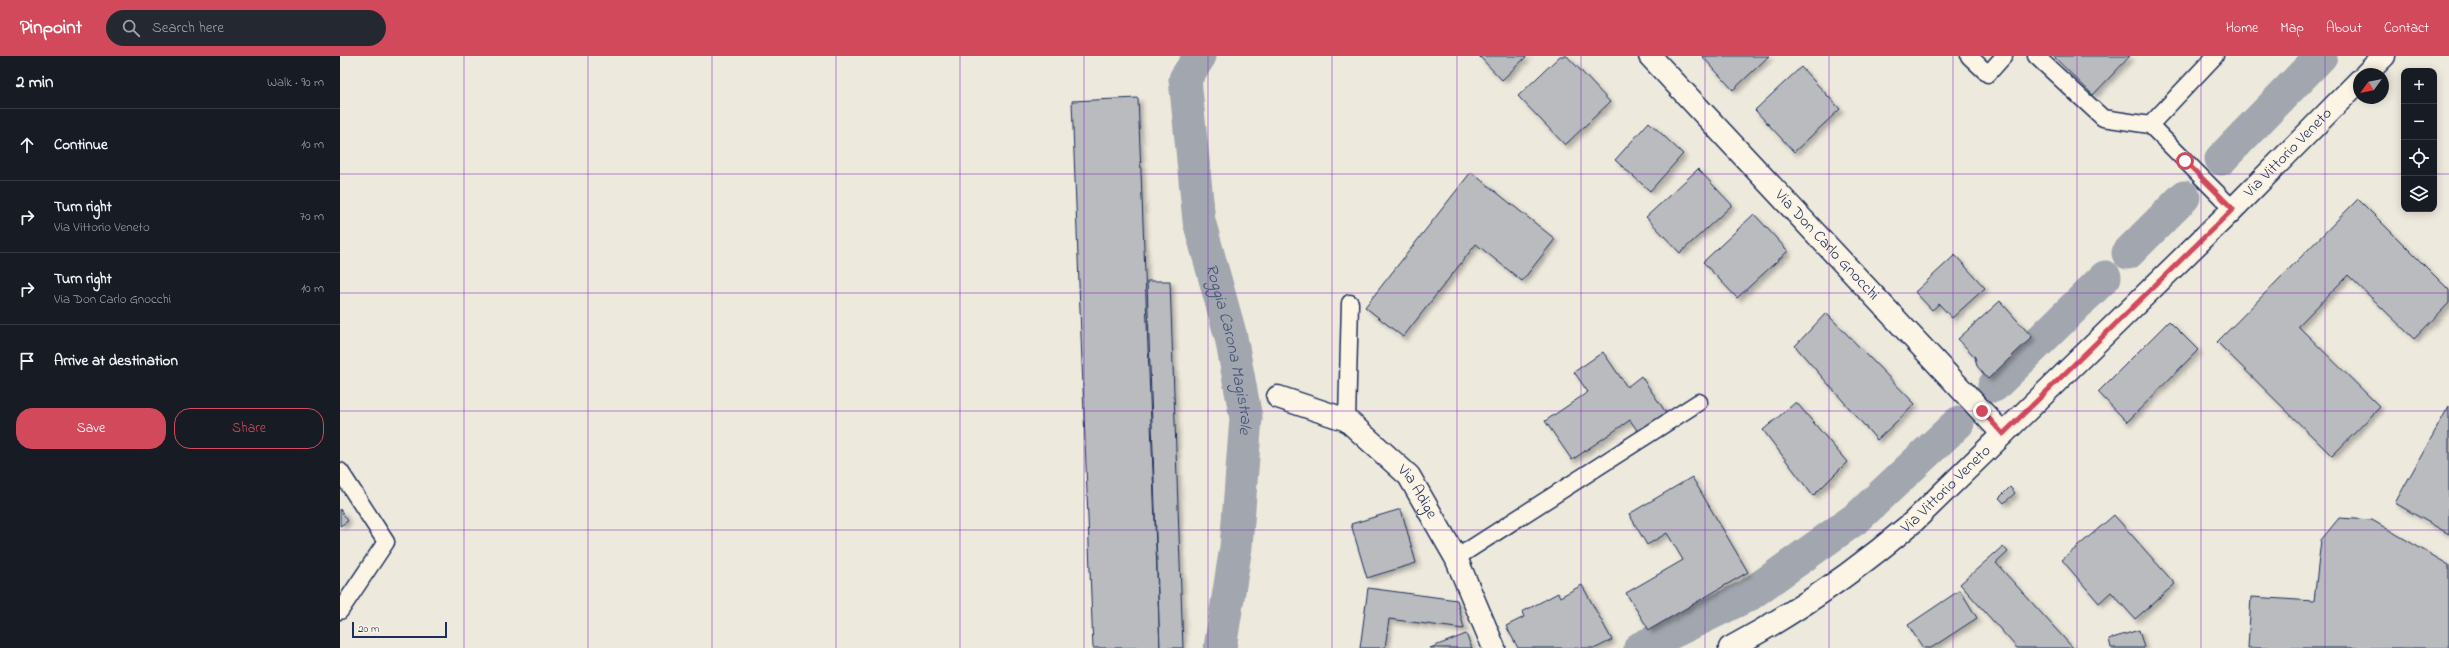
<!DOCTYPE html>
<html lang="en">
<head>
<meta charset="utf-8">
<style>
  :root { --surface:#171b24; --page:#242831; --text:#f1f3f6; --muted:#9ea1a6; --line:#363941; --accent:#d1495b }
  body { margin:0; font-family:"Indie Flower",sans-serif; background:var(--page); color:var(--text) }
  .controls { position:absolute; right:12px; top:12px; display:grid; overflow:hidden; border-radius:8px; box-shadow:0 2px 10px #0003 }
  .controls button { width:36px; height:36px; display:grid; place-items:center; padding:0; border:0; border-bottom:1px solid var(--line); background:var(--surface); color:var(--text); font:20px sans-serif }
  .compass { position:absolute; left:2013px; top:12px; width:36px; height:36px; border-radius:50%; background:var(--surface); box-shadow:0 2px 10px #0003; rotate:237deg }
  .scale { position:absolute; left:12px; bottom:10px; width:95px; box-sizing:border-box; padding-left:4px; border:2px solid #1b2f5e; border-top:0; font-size:11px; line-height:14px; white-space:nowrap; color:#1b2f5e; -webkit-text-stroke:3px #fcf5e5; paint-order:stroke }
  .stop { position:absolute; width:12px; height:12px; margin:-9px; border:3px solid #d1495b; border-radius:50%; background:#fff }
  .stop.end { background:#d1495b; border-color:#fff; box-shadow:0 1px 4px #0008 }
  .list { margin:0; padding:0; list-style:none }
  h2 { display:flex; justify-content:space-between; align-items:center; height:52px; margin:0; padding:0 16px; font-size:17px }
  h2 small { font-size:13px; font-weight:400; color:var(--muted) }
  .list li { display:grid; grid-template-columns:26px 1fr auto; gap:12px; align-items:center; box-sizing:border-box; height:72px; padding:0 16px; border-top:1px solid var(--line) }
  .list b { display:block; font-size:15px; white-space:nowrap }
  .list p { margin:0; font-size:13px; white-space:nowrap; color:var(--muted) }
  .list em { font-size:13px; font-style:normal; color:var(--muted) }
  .actions { display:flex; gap:8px; padding:12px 16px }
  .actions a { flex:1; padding:9px 0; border:1px solid var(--accent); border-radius:16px; text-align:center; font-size:14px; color:var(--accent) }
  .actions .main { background:var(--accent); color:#fff }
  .icon { flex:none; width:22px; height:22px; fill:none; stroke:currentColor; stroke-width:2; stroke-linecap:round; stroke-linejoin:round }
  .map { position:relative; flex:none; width:2109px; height:592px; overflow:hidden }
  header { display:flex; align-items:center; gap:24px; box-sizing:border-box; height:56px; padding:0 20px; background:var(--accent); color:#fff }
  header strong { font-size:19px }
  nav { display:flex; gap:22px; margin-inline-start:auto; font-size:14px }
  .search { width:280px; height:36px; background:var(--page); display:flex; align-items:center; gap:10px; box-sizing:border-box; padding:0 14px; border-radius:22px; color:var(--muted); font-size:15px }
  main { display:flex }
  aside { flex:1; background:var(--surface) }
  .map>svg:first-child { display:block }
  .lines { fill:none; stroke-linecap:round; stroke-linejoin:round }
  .canal { stroke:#a2a7af; stroke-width:33 }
  .building { fill:#babbbe; stroke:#1b2f5e; filter:url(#shadow) }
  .lane-casing { stroke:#1b2f5e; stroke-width:19 }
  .street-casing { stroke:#1b2f5e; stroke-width:25 }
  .secondary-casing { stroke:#1b2f5e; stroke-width:25 }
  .lane { stroke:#fcf5e5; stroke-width:16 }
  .street { stroke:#fcf5e5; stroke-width:22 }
  .secondary { stroke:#fcf5e5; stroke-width:22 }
  .route { stroke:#d1495b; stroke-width:5 }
  .grid { fill:none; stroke:#7b2cbf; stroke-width:1; stroke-opacity:0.55 }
  .labels { text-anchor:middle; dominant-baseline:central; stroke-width:3; stroke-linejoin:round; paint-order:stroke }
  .street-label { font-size:16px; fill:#1b2f5e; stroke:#fcf5e5 }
  .water-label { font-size:17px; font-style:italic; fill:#445376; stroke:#fcf5e5 }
</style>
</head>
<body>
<header>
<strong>Pinpoint</strong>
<div class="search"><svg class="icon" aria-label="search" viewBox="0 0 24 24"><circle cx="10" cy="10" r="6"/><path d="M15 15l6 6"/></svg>Search here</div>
<nav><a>Home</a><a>Map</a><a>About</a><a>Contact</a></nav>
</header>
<main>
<aside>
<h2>2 min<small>Walk · 90 m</small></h2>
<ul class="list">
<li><svg class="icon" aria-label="ahead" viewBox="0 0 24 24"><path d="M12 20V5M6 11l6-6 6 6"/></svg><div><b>Continue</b></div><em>10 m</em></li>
<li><svg class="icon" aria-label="right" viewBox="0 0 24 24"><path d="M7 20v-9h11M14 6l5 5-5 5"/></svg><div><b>Turn right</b><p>Via Vittorio Veneto</p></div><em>70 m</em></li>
<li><svg class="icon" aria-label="right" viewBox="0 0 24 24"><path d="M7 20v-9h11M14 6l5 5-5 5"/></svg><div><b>Turn right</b><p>Via Don Carlo Gnocchi</p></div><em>10 m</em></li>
<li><svg class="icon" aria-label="arrive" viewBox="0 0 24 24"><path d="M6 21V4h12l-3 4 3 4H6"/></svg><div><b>Arrive at destination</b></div></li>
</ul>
<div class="actions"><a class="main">Save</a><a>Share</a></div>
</aside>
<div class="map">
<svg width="2109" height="592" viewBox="0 0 2109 592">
  <defs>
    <filter id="shadow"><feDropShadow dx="3.5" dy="3.5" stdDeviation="2" flood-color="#0004"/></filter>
  </defs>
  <rect width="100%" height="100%" fill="#eee9dd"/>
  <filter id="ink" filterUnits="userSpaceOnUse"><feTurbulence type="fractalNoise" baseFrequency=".025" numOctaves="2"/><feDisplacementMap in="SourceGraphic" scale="8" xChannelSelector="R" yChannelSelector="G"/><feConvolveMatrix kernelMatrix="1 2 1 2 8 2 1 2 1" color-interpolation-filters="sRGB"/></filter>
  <g filter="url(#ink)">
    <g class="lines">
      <g class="canal">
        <path id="s1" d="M 860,0 L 845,23 L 859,165 L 891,281 L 906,362 L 896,491 L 880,592"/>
        <path d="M 1881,103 L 1981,0"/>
        <path d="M 1788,197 L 1844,141"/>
        <path d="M 1654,330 L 1765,221"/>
        <path d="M 1300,592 L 1409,539 L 1518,461 L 1618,367"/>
      </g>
    </g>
    <g class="building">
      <path d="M 1139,0 L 1187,0 L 1162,24 Z"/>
      <path d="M 1220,0 L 1227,0 L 1270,46 L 1225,89 L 1178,40 Z"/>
      <path d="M 1362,0 L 1429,0 L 1393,34 Z"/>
      <path d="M 1713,0 L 1790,0 L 1753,39 Z"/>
      <path d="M 1461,11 L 1500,53 L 1454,96 L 1415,54 Z"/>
      <path d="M 798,42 L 820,592 L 753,592 L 732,45 Z"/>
      <path d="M 1309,66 L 1343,98 L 1310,135 L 1275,104 Z"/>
      <path d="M 1358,113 L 1392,149 L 1340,197 L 1306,161 Z"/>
      <path d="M 1131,116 L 1215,183 L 1182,225 L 1136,188 L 1063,281 L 1025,251 Z"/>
      <path d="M 2018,143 L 2109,234 L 2109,247 L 2074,283 L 2008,219 L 1958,270 L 2040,351 L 1992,400 L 1877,286 Z"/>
      <path d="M 1414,158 L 1448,195 L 1397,242 L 1363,206 Z"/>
      <path d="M 1615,199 L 1645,232 L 1612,262 L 1599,248 L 1592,254 L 1575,236 Z"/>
      <path d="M 807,225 L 830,225 L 843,592 L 820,592 Z"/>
      <path d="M 1660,245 L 1692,281 L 1648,323 L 1637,310 L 1635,301 L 1618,283 Z"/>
      <path d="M 1486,257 L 1575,348 L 1537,384 L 1455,290 Z"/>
      <path d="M 1829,265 L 1858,294 L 1787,366 L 1758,336 Z"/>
      <path d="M 1263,296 L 1287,331 L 1301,320 L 1329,361 L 1301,380 L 1290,364 L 1232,404 L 1205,365 L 1248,336 L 1234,316 Z"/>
      <path d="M 1456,346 L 1507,406 L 1473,440 L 1423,374 Z"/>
      <path d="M 2109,350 L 2109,478 L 2055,447 Z"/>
      <path d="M 1352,421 L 1408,516 L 1309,574 L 1286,537 L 1343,504 L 1327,477 L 1307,489 L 1289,458 Z"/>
      <path d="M 1670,431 L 1675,437 L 1664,447 L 1659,442 Z"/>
      <path d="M 0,453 L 8,465 L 0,470 Z"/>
      <path d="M 1061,453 L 1076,507 L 1027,522 L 1011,468 Z"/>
      <path d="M 1774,459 L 1835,528 L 1795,563 L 1771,536 L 1759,547 L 1722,504 Z"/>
      <path d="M 1999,462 L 2032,464 L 2109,509 L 2109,592 L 1908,592 L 1911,541 L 1974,545 L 1981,484 Z"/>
      <path d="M 1663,490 L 1668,496 L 1656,507 L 1733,592 L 1677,592 L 1620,528 Z"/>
      <path d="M 1242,529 L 1272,584 L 1256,592 L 1178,592 L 1166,570 L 1184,561 L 1182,556 L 1218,537 L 1220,541 Z"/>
      <path d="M 1028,532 L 1117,544 L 1124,573 L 1049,563 L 1045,592 L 1020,592 Z"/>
      <path d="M 1620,534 L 1637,562 L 1591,592 L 1583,592 L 1568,569 Z"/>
      <path d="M 1799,574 L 1804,592 L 1771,592 L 1769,583 Z"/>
      <path d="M 1126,578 L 1132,592 L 1090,592 Z"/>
    </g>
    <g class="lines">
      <g class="lane-casing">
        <g id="lane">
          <path d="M 1629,0 L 1648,18 L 1664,0"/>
          <path d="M 1696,0 L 1763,62 L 1810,69 L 1893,153"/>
          <path d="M 1810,69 L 1875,0"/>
          <path d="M 1007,364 L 1010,247"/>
          <path d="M 0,415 L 46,486 L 0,555"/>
          <path d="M 1116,502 L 1359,346"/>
        </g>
      </g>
      <g class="street-casing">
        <g id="street">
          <path id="s2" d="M 1310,0 L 1663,378"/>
          <path id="s3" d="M 938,341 L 1007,364 L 1069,420 L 1116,502 L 1154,592"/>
        </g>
      </g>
      <g class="secondary-casing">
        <g id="secondary">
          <path d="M 2026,18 L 2044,0"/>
          <path id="s4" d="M 1390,592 C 1456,557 1517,514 1573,466 L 1893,153 L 2019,25"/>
        </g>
      </g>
      <use href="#lane" class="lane"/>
      <use href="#street" class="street"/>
      <use href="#secondary" class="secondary"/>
    </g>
  </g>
  <g class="lines" filter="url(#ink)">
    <path class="route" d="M 1642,355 L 1663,378 L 1893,153 L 1845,105"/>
  </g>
  <path class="grid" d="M 124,0 L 124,592M 248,0 L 248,592M 372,0 L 372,592M 496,0 L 496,592M 620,0 L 620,592M 744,0 L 744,592M 868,0 L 868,592M 992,0 L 992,592M 1117,0 L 1117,592M 1241,0 L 1241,592M 1365,0 L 1365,592M 1489,0 L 1489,592M 1613,0 L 1613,592M 1737,0 L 1737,592M 1861,0 L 1861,592M 1985,0 L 1985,592M 0,118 L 2064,118M 2094,118 L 2109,118M 0,237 L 2109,237M 0,355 L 2109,355M 0,474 L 2109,474"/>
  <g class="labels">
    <g class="street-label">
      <text stroke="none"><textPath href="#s4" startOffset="749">Via Vittorio Veneto</textPath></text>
      <text stroke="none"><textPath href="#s2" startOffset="259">Via Don Carlo Gnocchi</textPath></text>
      <text stroke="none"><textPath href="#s4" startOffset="269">Via Vittorio Veneto</textPath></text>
      <text stroke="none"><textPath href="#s3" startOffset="174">Via Adige</textPath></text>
    </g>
    <g class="water-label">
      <text stroke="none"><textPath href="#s1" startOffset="302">Roggia Carona Magistrale</textPath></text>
    </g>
  </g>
</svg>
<div class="controls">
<button>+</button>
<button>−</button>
<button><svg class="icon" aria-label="locate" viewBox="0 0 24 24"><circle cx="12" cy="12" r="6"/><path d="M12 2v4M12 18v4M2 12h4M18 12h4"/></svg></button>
<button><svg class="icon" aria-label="layers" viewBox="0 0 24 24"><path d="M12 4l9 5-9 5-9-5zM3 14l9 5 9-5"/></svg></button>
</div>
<svg class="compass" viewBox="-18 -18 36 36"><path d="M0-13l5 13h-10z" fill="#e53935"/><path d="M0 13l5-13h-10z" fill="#9ea1a6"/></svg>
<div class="scale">20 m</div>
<div class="stop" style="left:1845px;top:105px"></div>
<div class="stop end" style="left:1642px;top:355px"></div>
</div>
</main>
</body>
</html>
